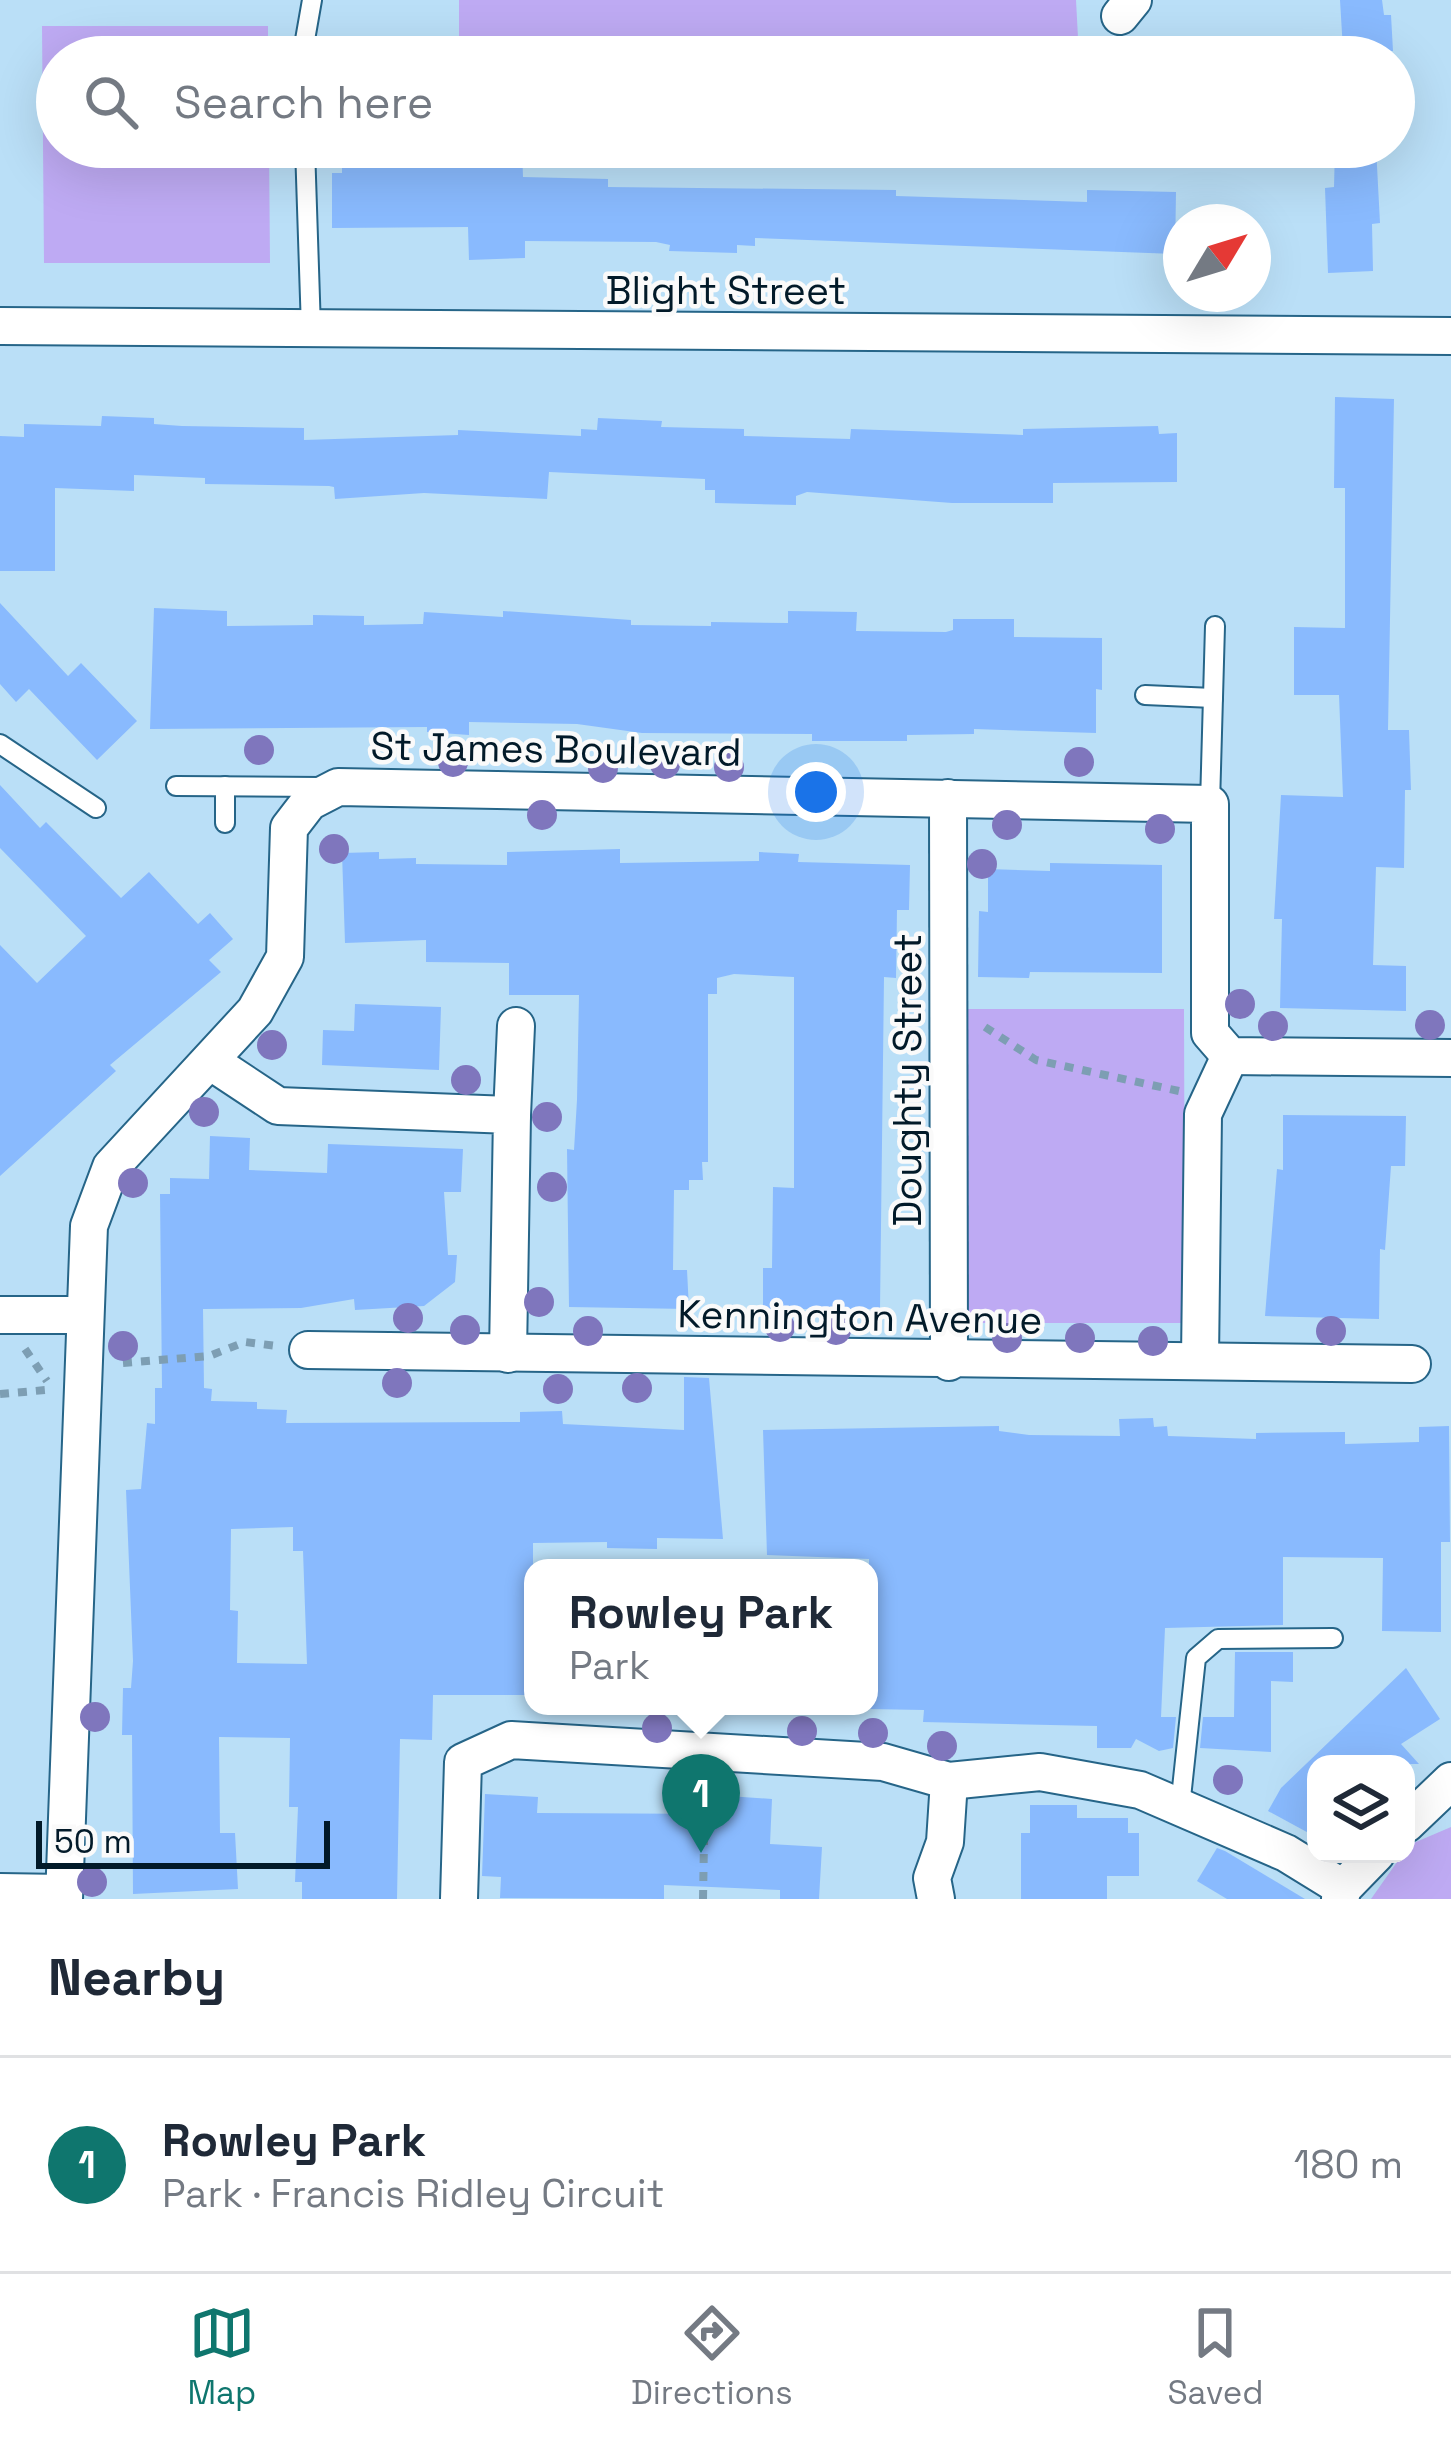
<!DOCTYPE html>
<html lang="en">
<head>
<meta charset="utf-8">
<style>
  :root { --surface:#fff; --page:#f6f6f7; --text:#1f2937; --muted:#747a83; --line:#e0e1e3; --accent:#0f766e }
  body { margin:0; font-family:"Space Grotesk",sans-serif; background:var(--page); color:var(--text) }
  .controls { position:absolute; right:36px; bottom:36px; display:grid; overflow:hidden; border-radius:24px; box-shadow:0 12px 48px #0002 }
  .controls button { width:108px; height:108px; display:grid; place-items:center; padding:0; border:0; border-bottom:3px solid var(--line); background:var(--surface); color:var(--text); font:60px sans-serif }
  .compass { position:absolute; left:1163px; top:204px; width:108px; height:108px; border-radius:50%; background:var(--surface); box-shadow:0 12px 48px #0002; rotate:52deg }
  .scale { position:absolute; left:36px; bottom:30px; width:294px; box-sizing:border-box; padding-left:12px; border:6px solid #021a29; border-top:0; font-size:33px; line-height:42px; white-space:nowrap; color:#021a29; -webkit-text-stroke:9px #fafafa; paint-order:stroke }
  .you { position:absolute; left:816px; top:792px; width:42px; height:42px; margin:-30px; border:9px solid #fff; border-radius:50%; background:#1a73e8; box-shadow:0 0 0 18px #1a73e833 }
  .badge { display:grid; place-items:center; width:78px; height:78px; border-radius:50%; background:var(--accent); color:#fff; font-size:39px; font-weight:700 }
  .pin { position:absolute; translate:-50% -99px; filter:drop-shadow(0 3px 6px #0008) }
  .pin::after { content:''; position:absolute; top:63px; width:42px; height:36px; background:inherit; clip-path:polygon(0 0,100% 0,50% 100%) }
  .popup { position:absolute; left:524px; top:1559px; width:354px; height:156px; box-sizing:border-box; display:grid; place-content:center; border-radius:24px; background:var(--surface); filter:drop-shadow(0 3px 9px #0005); font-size:39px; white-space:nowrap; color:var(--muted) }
  .popup b { font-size:45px; color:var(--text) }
  .popup::after { content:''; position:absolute; left:50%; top:100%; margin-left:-24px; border:24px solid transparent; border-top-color:var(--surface) }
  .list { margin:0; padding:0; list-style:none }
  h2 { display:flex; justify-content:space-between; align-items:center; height:156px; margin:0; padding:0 48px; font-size:51px }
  h2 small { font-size:39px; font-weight:400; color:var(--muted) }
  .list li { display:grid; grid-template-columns:78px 1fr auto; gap:36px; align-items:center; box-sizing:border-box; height:216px; padding:0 48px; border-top:3px solid var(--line) }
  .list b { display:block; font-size:45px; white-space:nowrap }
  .list p { margin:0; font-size:39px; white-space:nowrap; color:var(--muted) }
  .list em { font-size:39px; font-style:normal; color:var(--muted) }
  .icon { flex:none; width:66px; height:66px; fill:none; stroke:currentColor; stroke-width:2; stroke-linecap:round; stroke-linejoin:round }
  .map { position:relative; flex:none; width:1451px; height:1899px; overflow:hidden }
  .search { position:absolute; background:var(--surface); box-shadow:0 12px 48px #0002; left:36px; right:36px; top:36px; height:132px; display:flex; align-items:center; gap:30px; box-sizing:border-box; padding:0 42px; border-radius:66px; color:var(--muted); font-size:45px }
  .sheet { height:372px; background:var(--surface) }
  nav { display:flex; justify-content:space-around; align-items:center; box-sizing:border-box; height:168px; border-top:3px solid var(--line); background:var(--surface); font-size:33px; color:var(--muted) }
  nav a { display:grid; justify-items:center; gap:6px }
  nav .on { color:var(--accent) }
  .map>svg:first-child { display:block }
  .green { fill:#beaaf3 }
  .building { fill:#89bafe; fill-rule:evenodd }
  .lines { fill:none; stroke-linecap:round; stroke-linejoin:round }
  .lane-casing { stroke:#266588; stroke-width:22 }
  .street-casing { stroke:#266588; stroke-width:40 }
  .path { stroke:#7d9eb3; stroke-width:8; stroke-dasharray:9 9; stroke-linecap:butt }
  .lane { stroke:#fff; stroke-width:18 }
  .street { stroke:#fff; stroke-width:36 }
  .tree { fill:#7f76bd }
  .labels { text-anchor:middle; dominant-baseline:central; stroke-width:9; stroke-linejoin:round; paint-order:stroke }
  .street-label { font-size:39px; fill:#021a29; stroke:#fafafa }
</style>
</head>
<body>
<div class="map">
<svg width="1451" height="1899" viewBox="0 0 1451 1899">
  <rect width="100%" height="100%" fill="#badff7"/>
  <g class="green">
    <path d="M 459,0 L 1076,0 L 1079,57 L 459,55 Z"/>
    <path d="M 42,26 L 268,26 L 268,57 L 57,57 L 57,147 L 269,147 L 270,263 L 44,263 Z"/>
    <path d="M 966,1009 L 1184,1009 L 1185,1323 L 967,1323 Z"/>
    <path d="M 1451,1827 L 1451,1899 L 1371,1899 L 1409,1845 Z"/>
  </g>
  <g class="building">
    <path d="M 1340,0 L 1382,0 L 1384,15 L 1391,15 L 1393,51 L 1381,51 L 1381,57 L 1350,57 L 1349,50 L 1343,50 Z"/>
    <path d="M 342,147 L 522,147 L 523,177 L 608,179 L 608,187 L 896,190 L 896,196 L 1087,202 L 1087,190 L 1176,192 L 1175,254 L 755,238 L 755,246 L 737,245 L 737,253 L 669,251 L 670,245 L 656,242 L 525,241 L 525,258 L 469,260 L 468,227 L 332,228 L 332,173 L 342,173 Z"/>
    <path d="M 1335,147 L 1376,147 L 1380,223 L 1372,224 L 1373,271 L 1328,273 L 1325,188 L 1334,187 Z"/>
    <path d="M 1335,397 L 1394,399 L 1388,730 L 1409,730 L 1411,790 L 1405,790 L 1404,868 L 1376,867 L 1373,965 L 1406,966 L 1406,1011 L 1280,1008 L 1282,919 L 1274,919 L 1281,795 L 1343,797 L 1339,695 L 1294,695 L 1294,627 L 1345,628 L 1345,488 L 1334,488 Z"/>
    <path d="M 102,416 L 154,418 L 154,424 L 182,426 L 304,428 L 304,440 L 458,435 L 458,430 L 581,436 L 581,429 L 597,430 L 598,418 L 662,421 L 661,427 L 744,429 L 744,436 L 850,439 L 851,429 L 1023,435 L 1023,429 L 1158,426 L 1159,434 L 1177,433 L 1177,482 L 1053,483 L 1053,503 L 952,503 L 807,492 L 796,496 L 796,505 L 715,503 L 715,490 L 705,490 L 705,479 L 549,472 L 547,499 L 424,493 L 335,499 L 334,487 L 329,486 L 205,484 L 205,478 L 134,475 L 134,491 L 55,488 L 55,571 L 0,571 L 0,436 L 24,437 L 24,424 L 101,426 Z"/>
    <path d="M 0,603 L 68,676 L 81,663 L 137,721 L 97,760 L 29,689 L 16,702 L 0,684 Z"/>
    <path d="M 154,608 L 227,611 L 227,626 L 313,625 L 313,615 L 364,616 L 364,625 L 423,624 L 424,612 L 503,617 L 503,611 L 631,620 L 631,625 L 711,626 L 711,622 L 788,623 L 788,611 L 857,612 L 856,631 L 946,632 L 953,630 L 953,619 L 1014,619 L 1014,637 L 1102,638 L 1102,690 L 1096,689 L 1096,733 L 974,729 L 974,734 L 907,735 L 907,741 L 812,741 L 812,734 L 642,733 L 577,724 L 469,722 L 469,735 L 427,732 L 427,727 L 150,729 Z"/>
    <path d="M 0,785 L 40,828 L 46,822 L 121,898 L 149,872 L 198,924 L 210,913 L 233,939 L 209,960 L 221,972 L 110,1065 L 116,1071 L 0,1176 L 0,945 L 37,983 L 86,936 L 0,848 Z"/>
    <path d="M 620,849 L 620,863 L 759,861 L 759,852 L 799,854 L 798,862 L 910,865 L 909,910 L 897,910 L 896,978 L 884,977 L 880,1309 L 763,1309 L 763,1268 L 772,1268 L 773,1187 L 794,1188 L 794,977 L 734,974 L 717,978 L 717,994 L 708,994 L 708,1162 L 702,1162 L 703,1180 L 689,1180 L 689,1190 L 674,1190 L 673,1270 L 687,1270 L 689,1309 L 569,1307 L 567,1149 L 574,1150 L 577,1100 L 579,995 L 509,995 L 509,963 L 426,962 L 426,940 L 345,943 L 342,853 L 379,852 L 379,859 L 416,858 L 416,864 L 507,865 L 507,852 Z"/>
    <path d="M 1050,863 L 1162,865 L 1162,973 L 1030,972 L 1029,978 L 978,977 L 979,911 L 988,912 L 988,869 L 1050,871 Z"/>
    <path d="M 355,1004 L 441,1007 L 439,1070 L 322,1065 L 323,1030 L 354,1031 Z"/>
    <path d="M 1283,1115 L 1406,1116 L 1405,1166 L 1391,1166 L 1385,1250 L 1380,1249 L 1379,1319 L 1265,1316 L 1277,1169 L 1283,1170 Z"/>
    <path d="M 210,1136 L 250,1138 L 249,1170 L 327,1173 L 328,1144 L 463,1149 L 461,1192 L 444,1192 L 448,1255 L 457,1255 L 455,1282 L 424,1306 L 355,1310 L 354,1299 L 301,1308 L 203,1309 L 204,1388 L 212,1389 L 211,1401 L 257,1402 L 257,1409 L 287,1410 L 286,1423 L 520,1422 L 520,1412 L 562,1411 L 563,1424 L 684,1430 L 684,1377 L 709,1378 L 723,1539 L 657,1538 L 657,1549 L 607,1548 L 607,1542 L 533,1543 L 533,1695 L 433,1695 L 432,1740 L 400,1739 L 397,1899 L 302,1899 L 302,1882 L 295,1882 L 298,1807 L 289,1807 L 290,1738 L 219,1737 L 220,1833 L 235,1833 L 238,1889 L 133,1894 L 132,1735 L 122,1735 L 123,1688 L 131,1688 L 133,1661 L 126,1490 L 141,1489 L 147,1423 L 155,1424 L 155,1388 L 162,1388 L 160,1194 L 170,1194 L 170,1178 L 209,1179 ZM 293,1527 L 293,1551 L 303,1551 L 307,1664 L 237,1663 L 238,1611 L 230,1610 L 231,1529 Z"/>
    <path d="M 1153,1418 L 1154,1427 L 1167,1426 L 1168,1436 L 1256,1439 L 1256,1433 L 1345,1432 L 1345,1444 L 1419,1442 L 1419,1427 L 1449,1426 L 1450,1542 L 1441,1542 L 1441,1632 L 1382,1631 L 1383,1558 L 1283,1557 L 1283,1625 L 1165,1628 L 1161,1717 L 1176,1717 L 1173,1748 L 1159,1751 L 1136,1739 L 1131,1748 L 1097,1748 L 1097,1726 L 923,1722 L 924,1710 L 869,1709 L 869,1559 L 767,1555 L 763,1430 L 999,1426 L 999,1431 L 1029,1435 L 1120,1436 L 1119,1419 Z"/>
    <path d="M 1235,1652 L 1293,1652 L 1293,1682 L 1271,1681 L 1271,1752 L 1200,1748 L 1203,1717 L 1234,1717 Z"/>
    <path d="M 1406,1668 L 1440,1719 L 1401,1744 L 1419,1764 L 1316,1764 L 1316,1837 L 1268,1811 L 1281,1788 Z"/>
    <path d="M 485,1794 L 538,1797 L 537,1813 L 727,1814 L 728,1796 L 772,1799 L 770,1844 L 822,1847 L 819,1899 L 780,1899 L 780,1890 L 664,1885 L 664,1899 L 500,1898 L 501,1877 L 482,1876 Z"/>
    <path d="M 1030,1805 L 1077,1805 L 1077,1818 L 1128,1818 L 1128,1833 L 1139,1833 L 1139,1876 L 1107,1876 L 1107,1899 L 1021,1899 L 1021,1833 L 1030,1833 Z"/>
    <path d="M 1217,1848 L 1225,1851 L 1305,1899 L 1227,1899 L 1197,1881 Z"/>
  </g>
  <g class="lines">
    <g class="lane-casing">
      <g id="lane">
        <path d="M 302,57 L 312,0"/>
        <path d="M 305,147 L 311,329"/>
        <path d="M 1145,695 L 1213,698"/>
        <path d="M 0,744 L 96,808"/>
        <path d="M 176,786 L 321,787"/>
        <path d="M 1210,804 L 1215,626"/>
        <path d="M 225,823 L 225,786"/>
        <path d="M 1180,1807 L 1196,1658 L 1218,1639 L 1333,1638"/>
      </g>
    </g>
    <g class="street-casing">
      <g id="street">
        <path d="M 1120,16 L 1133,0"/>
        <path d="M 0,326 L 1451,336"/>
        <path d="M 948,798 L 949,1362"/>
        <path d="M 213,1063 L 278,1106 L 512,1115 L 508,1354"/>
        <path d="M 512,1115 L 516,1026"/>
        <path d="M 0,1315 L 84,1315"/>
        <path d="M 308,1350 L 1412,1364"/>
        <path d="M 1200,1359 L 1203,1114 L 1230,1056"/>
        <path d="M 1406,1824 L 1451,1781"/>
        <path d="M 0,1892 L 64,1893"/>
        <path d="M 64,1899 L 89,1226 L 111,1167 L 255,1011 L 285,957 L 289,828 L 309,802 L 338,787 L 1210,804 L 1210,1033 L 1230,1056 L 1451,1058"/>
        <path d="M 459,1899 L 463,1762 L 511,1740 L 883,1762 L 949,1781 L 1040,1772 L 1140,1790 L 1286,1853 L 1343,1888"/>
        <path d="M 936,1899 L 932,1878 L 945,1842 L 949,1781"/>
        <path d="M 1340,1899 L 1343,1888 L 1376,1854"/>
      </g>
    </g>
    <g class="path">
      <path d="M 985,1027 L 1036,1060 L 1179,1091"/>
      <path d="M 25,1349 L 47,1381"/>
      <path d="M 123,1363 L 209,1356 L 245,1342 L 277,1346"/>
      <path d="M 0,1394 L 46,1390"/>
      <path d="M 703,1899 L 705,1783"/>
    </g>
    <use href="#lane" class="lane"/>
    <use href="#street" class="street"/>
  </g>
  <g class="tree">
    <circle cx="259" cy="750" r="15"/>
    <circle cx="453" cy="762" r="15"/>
    <circle cx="1079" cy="762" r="15"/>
    <circle cx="665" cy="764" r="15"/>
    <circle cx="729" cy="767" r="15"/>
    <circle cx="603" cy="768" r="15"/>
    <circle cx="542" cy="815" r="15"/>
    <circle cx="1007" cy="825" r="15"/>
    <circle cx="1160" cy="829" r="15"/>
    <circle cx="334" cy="849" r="15"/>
    <circle cx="982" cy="864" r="15"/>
    <circle cx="1240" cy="1004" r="15"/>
    <circle cx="1430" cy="1025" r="15"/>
    <circle cx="1273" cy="1026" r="15"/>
    <circle cx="272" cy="1045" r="15"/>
    <circle cx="466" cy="1080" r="15"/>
    <circle cx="204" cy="1112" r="15"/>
    <circle cx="547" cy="1117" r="15"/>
    <circle cx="133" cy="1183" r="15"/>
    <circle cx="552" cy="1187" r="15"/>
    <circle cx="539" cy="1302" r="15"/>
    <circle cx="408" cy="1318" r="15"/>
    <circle cx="780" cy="1327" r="15"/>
    <circle cx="465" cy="1330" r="15"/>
    <circle cx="836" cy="1330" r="15"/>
    <circle cx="588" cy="1331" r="15"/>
    <circle cx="1331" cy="1331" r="15"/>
    <circle cx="1007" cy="1338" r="15"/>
    <circle cx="1080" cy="1338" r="15"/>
    <circle cx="1153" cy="1341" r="15"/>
    <circle cx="123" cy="1346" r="15"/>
    <circle cx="397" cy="1383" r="15"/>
    <circle cx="637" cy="1388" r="15"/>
    <circle cx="558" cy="1389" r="15"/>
    <circle cx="95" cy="1717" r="15"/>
    <circle cx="657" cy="1728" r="15"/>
    <circle cx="802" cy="1731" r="15"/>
    <circle cx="873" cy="1733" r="15"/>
    <circle cx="942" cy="1746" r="15"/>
    <circle cx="1228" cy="1780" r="15"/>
    <circle cx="92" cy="1882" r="15"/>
  </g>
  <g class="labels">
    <g class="street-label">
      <text x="726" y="290">Blight Street</text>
      <text transform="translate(556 749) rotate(1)">St James Boulevard</text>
      <text transform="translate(907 1080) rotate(-90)">Doughty Street</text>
      <text transform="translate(860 1317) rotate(1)">Kennington Avenue</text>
    </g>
  </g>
</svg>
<div class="controls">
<button><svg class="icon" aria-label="layers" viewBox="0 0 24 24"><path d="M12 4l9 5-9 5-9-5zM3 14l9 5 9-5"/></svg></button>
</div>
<svg class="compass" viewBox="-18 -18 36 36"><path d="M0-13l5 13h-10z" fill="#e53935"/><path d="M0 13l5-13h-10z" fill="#747a83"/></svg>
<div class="scale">50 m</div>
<div class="you"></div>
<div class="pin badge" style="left:701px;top:1853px">1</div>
<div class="popup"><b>Rowley Park</b>Park</div>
<div class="search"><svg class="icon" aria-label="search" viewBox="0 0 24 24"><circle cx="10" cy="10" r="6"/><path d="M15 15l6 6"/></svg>Search here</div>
</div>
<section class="sheet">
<h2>Nearby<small></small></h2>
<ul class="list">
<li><span class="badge">1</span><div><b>Rowley Park</b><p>Park · Francis Ridley Circuit</p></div><em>180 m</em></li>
</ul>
</section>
<nav>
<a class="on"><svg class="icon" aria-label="map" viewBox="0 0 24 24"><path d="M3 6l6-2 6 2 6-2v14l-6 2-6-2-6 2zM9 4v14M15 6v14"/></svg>Map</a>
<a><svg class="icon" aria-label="directions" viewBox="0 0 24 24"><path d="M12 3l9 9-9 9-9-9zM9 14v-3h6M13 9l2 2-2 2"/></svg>Directions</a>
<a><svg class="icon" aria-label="saved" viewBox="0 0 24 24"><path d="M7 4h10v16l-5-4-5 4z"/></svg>Saved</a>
</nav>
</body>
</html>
